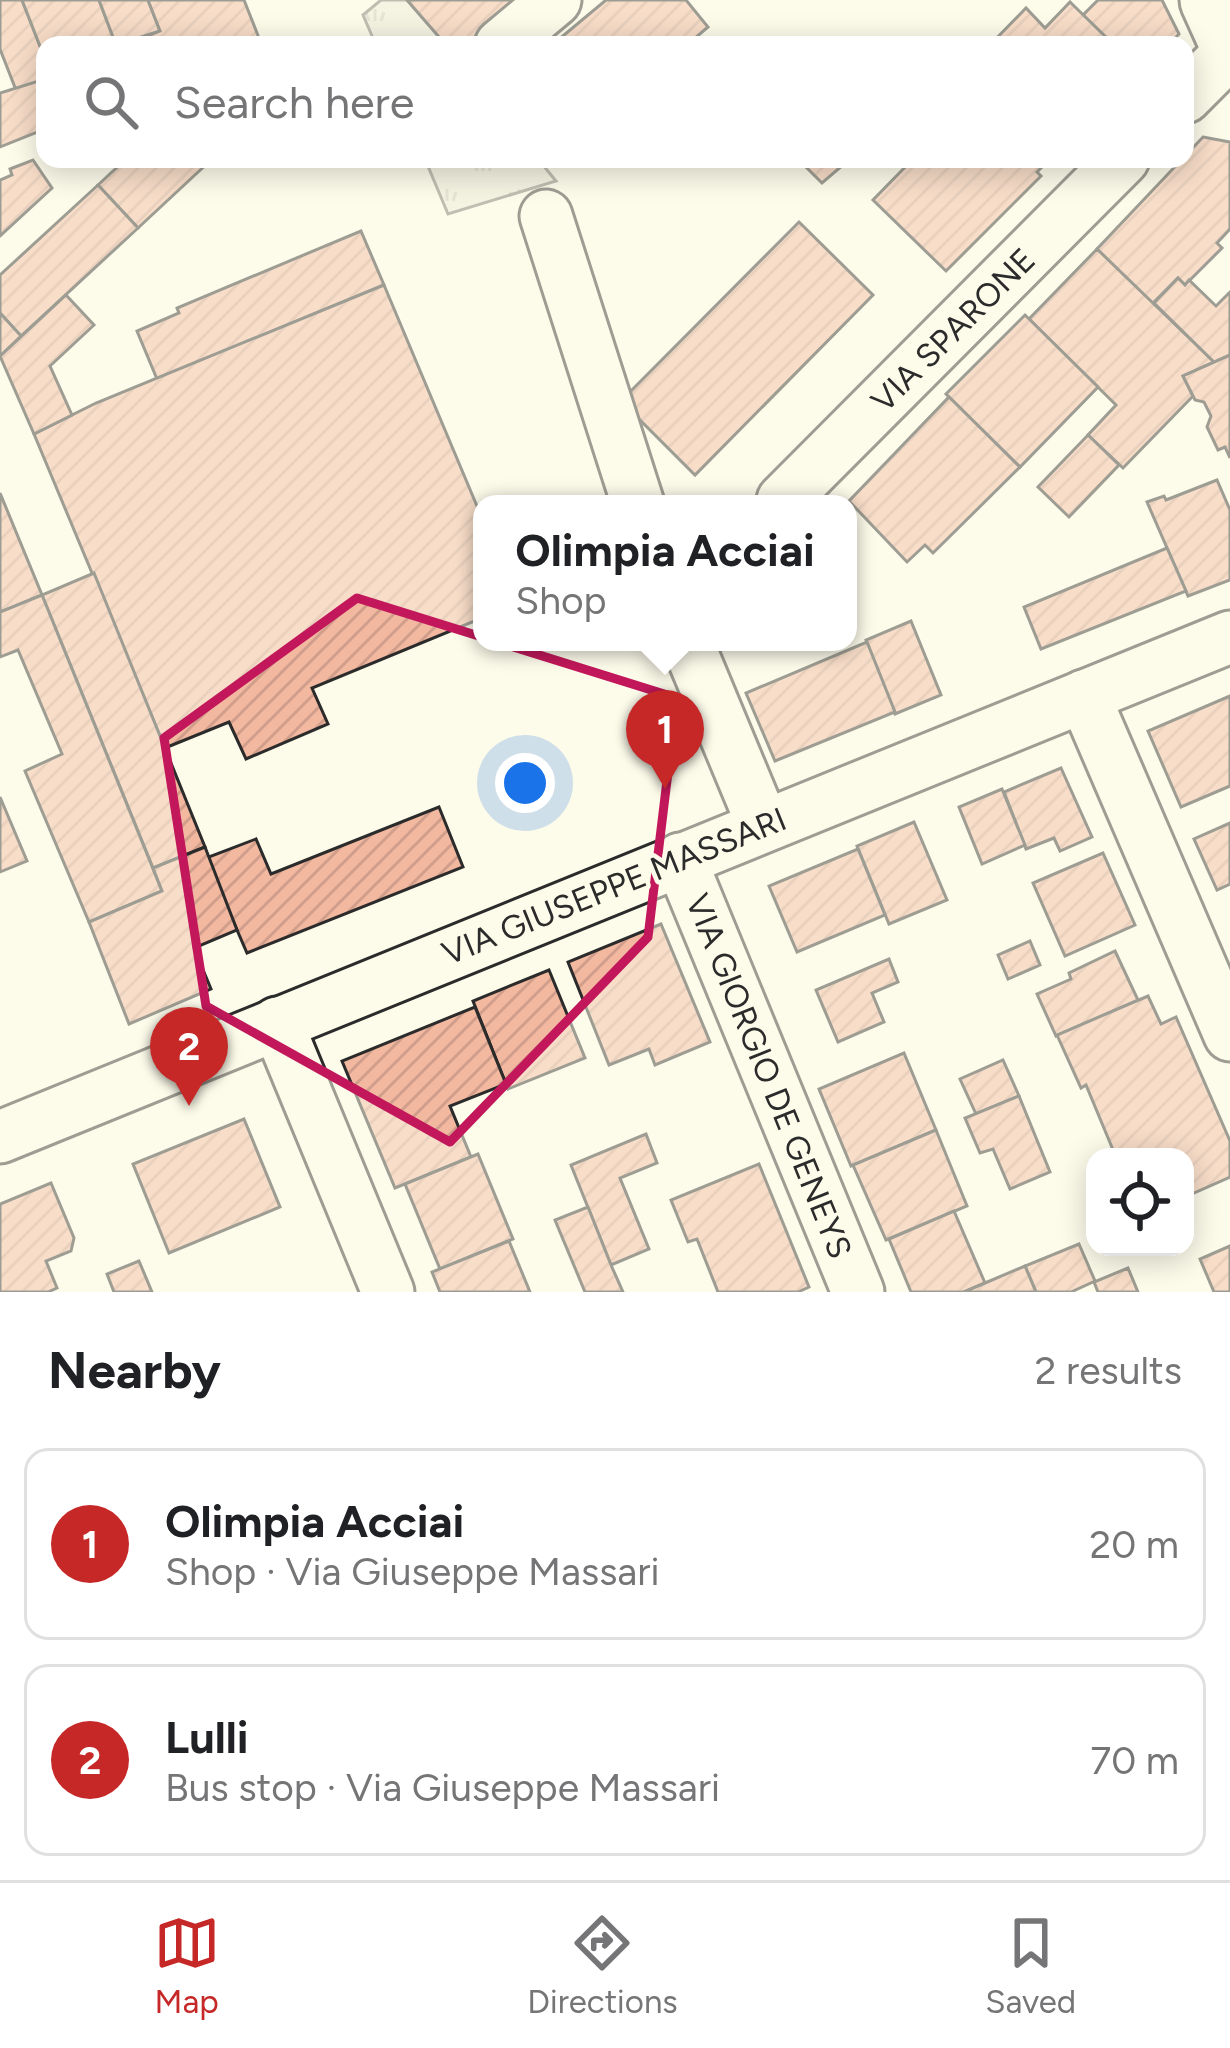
<!DOCTYPE html>
<html lang="en">
<head>
<meta charset="utf-8">
<style>
  :root { --surface:#fff; --page:#f6f6f6; --text:#202124; --muted:#757577; --line:#e0e0e0; --accent:#c62828 }
  body { margin:0; font-family:Figtree,sans-serif; background:var(--page); color:var(--text) }
  .controls { position:absolute; right:36px; bottom:36px; display:grid; overflow:hidden; border-radius:24px; box-shadow:0 6px 30px #0003 }
  .controls button { width:108px; height:108px; display:grid; place-items:center; padding:0; border:0; border-bottom:3px solid var(--line); background:var(--surface); color:var(--text); font:60px sans-serif }
  .you { position:absolute; left:525px; top:783px; width:42px; height:42px; margin:-30px; border:9px solid #fff; border-radius:50%; background:#1a73e8; box-shadow:0 0 0 18px #1a73e833 }
  .badge { display:grid; place-items:center; width:78px; height:78px; border-radius:50%; background:var(--accent); color:#fff; font-size:39px; font-weight:700 }
  .pin { position:absolute; translate:-50% -99px; filter:drop-shadow(0 3px 6px #0008) }
  .pin::after { content:''; position:absolute; top:63px; width:42px; height:36px; background:inherit; clip-path:polygon(0 0,100% 0,50% 100%) }
  .popup { position:absolute; left:473px; top:495px; width:384px; height:156px; box-sizing:border-box; display:grid; place-content:center; border-radius:24px; background:var(--surface); filter:drop-shadow(0 3px 9px #0005); font-size:39px; white-space:nowrap; color:var(--muted) }
  .popup b { font-size:45px; color:var(--text) }
  .popup::after { content:''; position:absolute; left:50%; top:100%; margin-left:-24px; border:24px solid transparent; border-top-color:var(--surface) }
  .list { margin:0; padding:0; list-style:none }
  h2 { display:flex; justify-content:space-between; align-items:center; height:156px; margin:0; padding:0 48px; font-size:51px }
  h2 small { font-size:39px; font-weight:400; color:var(--muted) }
  .list li { display:grid; grid-template-columns:78px 1fr auto; gap:36px; align-items:center; box-sizing:border-box; height:192px; margin:0 24px 24px; padding:0 24px; border:3px solid var(--line); border-radius:24px }
  .list b { display:block; font-size:45px; white-space:nowrap }
  .list p { margin:0; font-size:39px; white-space:nowrap; color:var(--muted) }
  .list em { font-size:39px; font-style:normal; color:var(--muted) }
  .icon { flex:none; width:66px; height:66px; fill:none; stroke:currentColor; stroke-width:2; stroke-linecap:round; stroke-linejoin:round }
  .map { position:relative; flex:none; width:1230px; height:1292px; overflow:hidden }
  .search { position:absolute; background:var(--surface); box-shadow:0 6px 30px #0003; left:36px; right:36px; top:36px; height:132px; display:flex; align-items:center; gap:30px; box-sizing:border-box; padding:0 42px; border-radius:24px; color:var(--muted); font-size:45px }
  .sheet { height:588px; background:var(--surface) }
  nav { display:flex; justify-content:space-around; align-items:center; box-sizing:border-box; height:168px; border-top:3px solid var(--line); background:var(--surface); font-size:33px; color:var(--muted) }
  nav a { display:grid; justify-items:center; gap:6px }
  nav .on { color:var(--accent) }
  .map>svg:first-child { display:block }
  .grass { fill:url(#grass-tufts); stroke:#74746e; stroke-width:3 }
  .building { fill:url(#building-hatch); stroke:#2b2b2b; stroke-width:3 }
  .lines { fill:none; stroke-linecap:round; stroke-linejoin:round }
  .minor-casing { stroke:#2b2b2b; stroke-width:57 }
  .major-casing { stroke:#2b2b2b; stroke-width:69 }
  .minor { stroke:#fdfbea; stroke-width:51 }
  .major { stroke:#fdfbea; stroke-width:63 }
  .marked { fill:none; stroke:#c2185b; stroke-width:9; stroke-linejoin:round }
  .labels { text-anchor:middle; dominant-baseline:central; stroke-width:9; stroke-linejoin:round; paint-order:stroke }
  .street-label { font-size:33px; fill:#2b2b2b; stroke:#fdfbea }
</style>
</head>
<body>
<div class="map">
<svg width="1230" height="1292" viewBox="0 0 1230 1292">
  <defs>
    <pattern id="grass-tufts" width="24" height="20" patternUnits="userSpaceOnUse" patternTransform="scale(3)"><rect width="24" height="20" fill="#ecebdb"/><path d="M3 7l-1-3M5 7V3M7 7l1-3M15 17l-1-3M17 17v-4M19 17l1-3" fill="none" stroke="#cbcabc"/></pattern>
    <pattern id="building-hatch" width="6" height="6" patternUnits="userSpaceOnUse" patternTransform="scale(3)"><rect width="6" height="6" fill="#f2b8a0"/><path d="M-1 1l2-2M0 6l6-6M5 7l2-2" fill="none" stroke="#d09e8a"/></pattern>
  </defs>
  <rect width="100%" height="100%" fill="#fdfbea"/>
  <g class="grass">
    <path d="M 381,0 L 407,0 L 446,45 L 376,45 L 363,15 Z"/>
    <path d="M 425,159 L 538,159 L 556,181 L 448,214 Z"/>
  </g>
  <g class="building">
    <path d="M 0,0 L 22,0 L 45,59 L 45,79 L 16,90 L 0,49 Z"/>
    <path d="M 22,0 L 99,0 L 116,45 L 45,45 L 45,59 Z"/>
    <path d="M 99,0 L 148,0 L 160,31 L 116,45 Z"/>
    <path d="M 148,0 L 244,0 L 259,38 L 251,45 L 126,45 L 160,31 Z"/>
    <path d="M 407,0 L 520,0 L 465,45 L 446,45 Z"/>
    <path d="M 606,0 L 686,0 L 708,27 L 687,45 L 552,45 Z"/>
    <path d="M 1098,0 L 1162,0 L 1179,34 L 1168,45 L 1114,45 L 1083,15 Z"/>
    <path d="M 1070,2 L 1114,45 L 990,45 L 1026,8 L 1045,28 Z"/>
    <path d="M 45,79 L 45,129 L 0,147 L 0,93 Z"/>
    <path d="M 1203,137 L 1230,142 L 1230,229 L 1217,243 L 1222,248 L 1185,285 L 1178,278 L 1152,304 L 1097,249 Z"/>
    <path d="M 126,159 L 212,159 L 138,228 L 98,185 Z"/>
    <path d="M 798,159 L 850,159 L 822,183 Z"/>
    <path d="M 913,159 L 1050,159 L 1037,172 L 1041,176 L 946,271 L 873,200 Z"/>
    <path d="M 33,160 L 52,188 L 0,236 L 0,180 L 12,175 L 10,169 Z"/>
    <path d="M 98,185 L 138,228 L 21,336 L 0,313 L 0,275 Z"/>
    <path d="M 799,222 L 873,295 L 695,475 L 621,401 Z"/>
    <path d="M 361,231 L 384,285 L 157,379 L 137,331 L 179,313 L 177,308 Z"/>
    <path d="M 1097,249 L 1214,362 L 1183,376 L 1193,396 L 1123,468 L 1088,435 L 1116,405 L 1029,319 Z"/>
    <path d="M 1178,278 L 1185,285 L 1189,280 L 1216,306 L 1230,292 L 1230,355 L 1214,362 L 1154,303 Z"/>
    <path d="M 384,285 L 482,518 L 482,618 L 312,688 L 328,724 L 246,759 L 229,722 L 165,748 L 34,434 L 96,403 Z"/>
    <path d="M 66,295 L 94,325 L 50,366 L 72,415 L 34,434 L 0,356 Z"/>
    <path d="M 0,313 L 21,336 L 0,356 Z"/>
    <path d="M 1025,315 L 1098,387 L 1020,467 L 946,394 Z"/>
    <path d="M 1230,355 L 1230,458 L 1225,447 L 1218,450 L 1207,427 L 1211,416 L 1204,402 L 1195,400 L 1183,376 Z"/>
    <path d="M 949,397 L 1020,467 L 933,553 L 925,545 L 907,562 L 849,501 Z"/>
    <path d="M 1088,435 L 1119,465 L 1069,517 L 1038,487 Z"/>
    <path d="M 1217,480 L 1230,510 L 1230,580 L 1188,596 L 1147,502 L 1164,496 L 1166,500 Z"/>
    <path d="M 0,493 L 42,595 L 0,612 Z"/>
    <path d="M 1167,548 L 1186,591 L 1041,649 L 1024,607 Z"/>
    <path d="M 94,573 L 205,847 L 153,868 L 42,595 Z"/>
    <path d="M 42,595 L 162,891 L 89,922 L 25,771 L 62,754 L 18,650 L 0,657 L 0,612 Z"/>
    <path d="M 911,621 L 941,695 L 895,714 L 866,640 Z"/>
    <path d="M 867,642 L 895,712 L 775,761 L 746,693 Z"/>
    <path d="M 1230,696 L 1230,786 L 1181,807 L 1148,731 Z"/>
    <path d="M 1061,768 L 1092,837 L 1060,851 L 1054,838 L 1026,849 L 1004,792 Z"/>
    <path d="M 1002,789 L 1025,845 L 982,864 L 959,807 Z"/>
    <path d="M 0,797 L 27,861 L 0,872 Z"/>
    <path d="M 439,807 L 463,867 L 247,953 L 206,858 L 256,839 L 271,874 Z"/>
    <path d="M 914,822 L 947,900 L 889,924 L 857,846 Z"/>
    <path d="M 1230,823 L 1230,884 L 1217,890 L 1194,839 Z"/>
    <path d="M 205,847 L 237,930 L 194,948 L 211,989 L 129,1024 L 89,922 L 162,891 L 153,868 Z"/>
    <path d="M 858,849 L 885,915 L 797,952 L 769,886 Z"/>
    <path d="M 1103,853 L 1135,925 L 1065,956 L 1033,883 Z"/>
    <path d="M 661,924 L 710,1042 L 655,1065 L 649,1049 L 609,1065 L 568,962 Z"/>
    <path d="M 1030,941 L 1040,965 L 1008,979 L 998,955 Z"/>
    <path d="M 1115,951 L 1138,1000 L 1056,1036 L 1037,994 L 1071,979 L 1069,973 Z"/>
    <path d="M 889,959 L 898,982 L 872,993 L 884,1022 L 838,1042 L 816,990 Z"/>
    <path d="M 549,970 L 585,1058 L 508,1089 L 473,1001 Z"/>
    <path d="M 1148,996 L 1161,1024 L 1176,1017 L 1230,1141 L 1230,1177 L 1185,1197 L 1185,1157 L 1116,1157 L 1086,1085 L 1081,1088 L 1057,1035 Z"/>
    <path d="M 475,1007 L 506,1084 L 450,1106 L 471,1157 L 395,1188 L 342,1061 Z"/>
    <path d="M 904,1053 L 936,1130 L 851,1166 L 819,1089 Z"/>
    <path d="M 1003,1060 L 1019,1096 L 976,1114 L 960,1079 Z"/>
    <path d="M 1019,1096 L 1050,1172 L 1010,1189 L 993,1149 L 980,1153 L 965,1118 Z"/>
    <path d="M 244,1119 L 280,1207 L 169,1253 L 133,1164 Z"/>
    <path d="M 936,1130 L 967,1206 L 886,1240 L 853,1165 Z"/>
    <path d="M 646,1134 L 657,1163 L 620,1178 L 649,1249 L 611,1265 L 571,1165 Z"/>
    <path d="M 478,1154 L 513,1239 L 440,1269 L 405,1184 Z"/>
    <path d="M 759,1164 L 809,1287 L 798,1292 L 718,1292 L 697,1239 L 688,1242 L 671,1200 Z"/>
    <path d="M 51,1183 L 74,1238 L 71,1251 L 46,1261 L 57,1288 L 48,1292 L 0,1292 L 0,1204 Z"/>
    <path d="M 588,1207 L 611,1265 L 623,1292 L 585,1292 L 555,1220 Z"/>
    <path d="M 954,1211 L 985,1283 L 964,1292 L 911,1292 L 889,1239 Z"/>
    <path d="M 509,1241 L 530,1292 L 440,1292 L 432,1272 Z"/>
    <path d="M 1079,1244 L 1095,1281 L 1071,1292 L 1036,1292 L 1025,1266 Z"/>
    <path d="M 1230,1246 L 1230,1292 L 1214,1292 L 1200,1259 Z"/>
    <path d="M 139,1261 L 152,1292 L 114,1292 L 107,1274 Z"/>
    <path d="M 1025,1266 L 1036,1292 L 964,1292 L 985,1283 Z"/>
    <path d="M 1128,1268 L 1138,1292 L 1098,1292 L 1094,1282 Z"/>
  </g>
  <g class="lines">
    <g class="minor-casing">
      <g id="minor">
        <path d="M 501,45 L 555,0"/>
        <path d="M 1185,97 L 1230,52"/>
        <path d="M 546,216 L 638,504"/>
        <path d="M 783,500 L 1123,159"/>
        <path d="M 687,642 L 763,825"/>
        <path d="M 1084,696 L 1230,1035"/>
        <path d="M 680,859 L 858,1292"/>
        <path d="M 277,1023 L 388,1292"/>
        <path d="M 0,1137 L 1230,637"/>
      </g>
    </g>
    <g class="major-casing">
      <path id="major" d="M 1212,0 L 1230,40"/>
    </g>
    <use href="#minor" class="minor"/>
    <use href="#major" class="major"/>
  </g>
  <path d="M0 0H1230V1292H0ZM 357,598 L 677,698 L 648,937 L 450,1142 L 206,1006 L 164,738 Z" fill="#fdfbea" fill-opacity=".55" fill-rule="evenodd"/>
  <path class="marked" d="M 357,598 L 677,698 L 648,937 L 450,1142 L 206,1006 L 164,738 Z"/>
  <g class="labels">
    <g class="street-label">
      <text transform="translate(953 330) rotate(-45)">VIA SPARONE</text>
      <text transform="translate(614 886) rotate(-22)">VIA GIUSEPPE MASSARI</text>
      <text transform="translate(769 1076) rotate(68)">VIA GIORGIO DE GENEYS</text>
    </g>
  </g>
</svg>
<div class="controls">
<button><svg class="icon" aria-label="locate" viewBox="0 0 24 24"><circle cx="12" cy="12" r="6"/><path d="M12 2v4M12 18v4M2 12h4M18 12h4"/></svg></button>
</div>
<div class="you"></div>
<div class="pin badge" style="left:665px;top:789px">1</div>
<div class="popup"><b>Olimpia Acciai</b>Shop</div>
<div class="pin badge" style="left:189px;top:1106px">2</div>
<div class="search"><svg class="icon" aria-label="search" viewBox="0 0 24 24"><circle cx="10" cy="10" r="6"/><path d="M15 15l6 6"/></svg>Search here</div>
</div>
<section class="sheet">
<h2>Nearby<small>2 results</small></h2>
<ul class="list">
<li><span class="badge">1</span><div><b>Olimpia Acciai</b><p>Shop · Via Giuseppe Massari</p></div><em>20 m</em></li>
<li><span class="badge">2</span><div><b>Lulli</b><p>Bus stop · Via Giuseppe Massari</p></div><em>70 m</em></li>
</ul>
</section>
<nav>
<a class="on"><svg class="icon" aria-label="map" viewBox="0 0 24 24"><path d="M3 6l6-2 6 2 6-2v14l-6 2-6-2-6 2zM9 4v14M15 6v14"/></svg>Map</a>
<a><svg class="icon" aria-label="directions" viewBox="0 0 24 24"><path d="M12 3l9 9-9 9-9-9zM9 14v-3h6M13 9l2 2-2 2"/></svg>Directions</a>
<a><svg class="icon" aria-label="saved" viewBox="0 0 24 24"><path d="M7 4h10v16l-5-4-5 4z"/></svg>Saved</a>
</nav>
</body>
</html>
